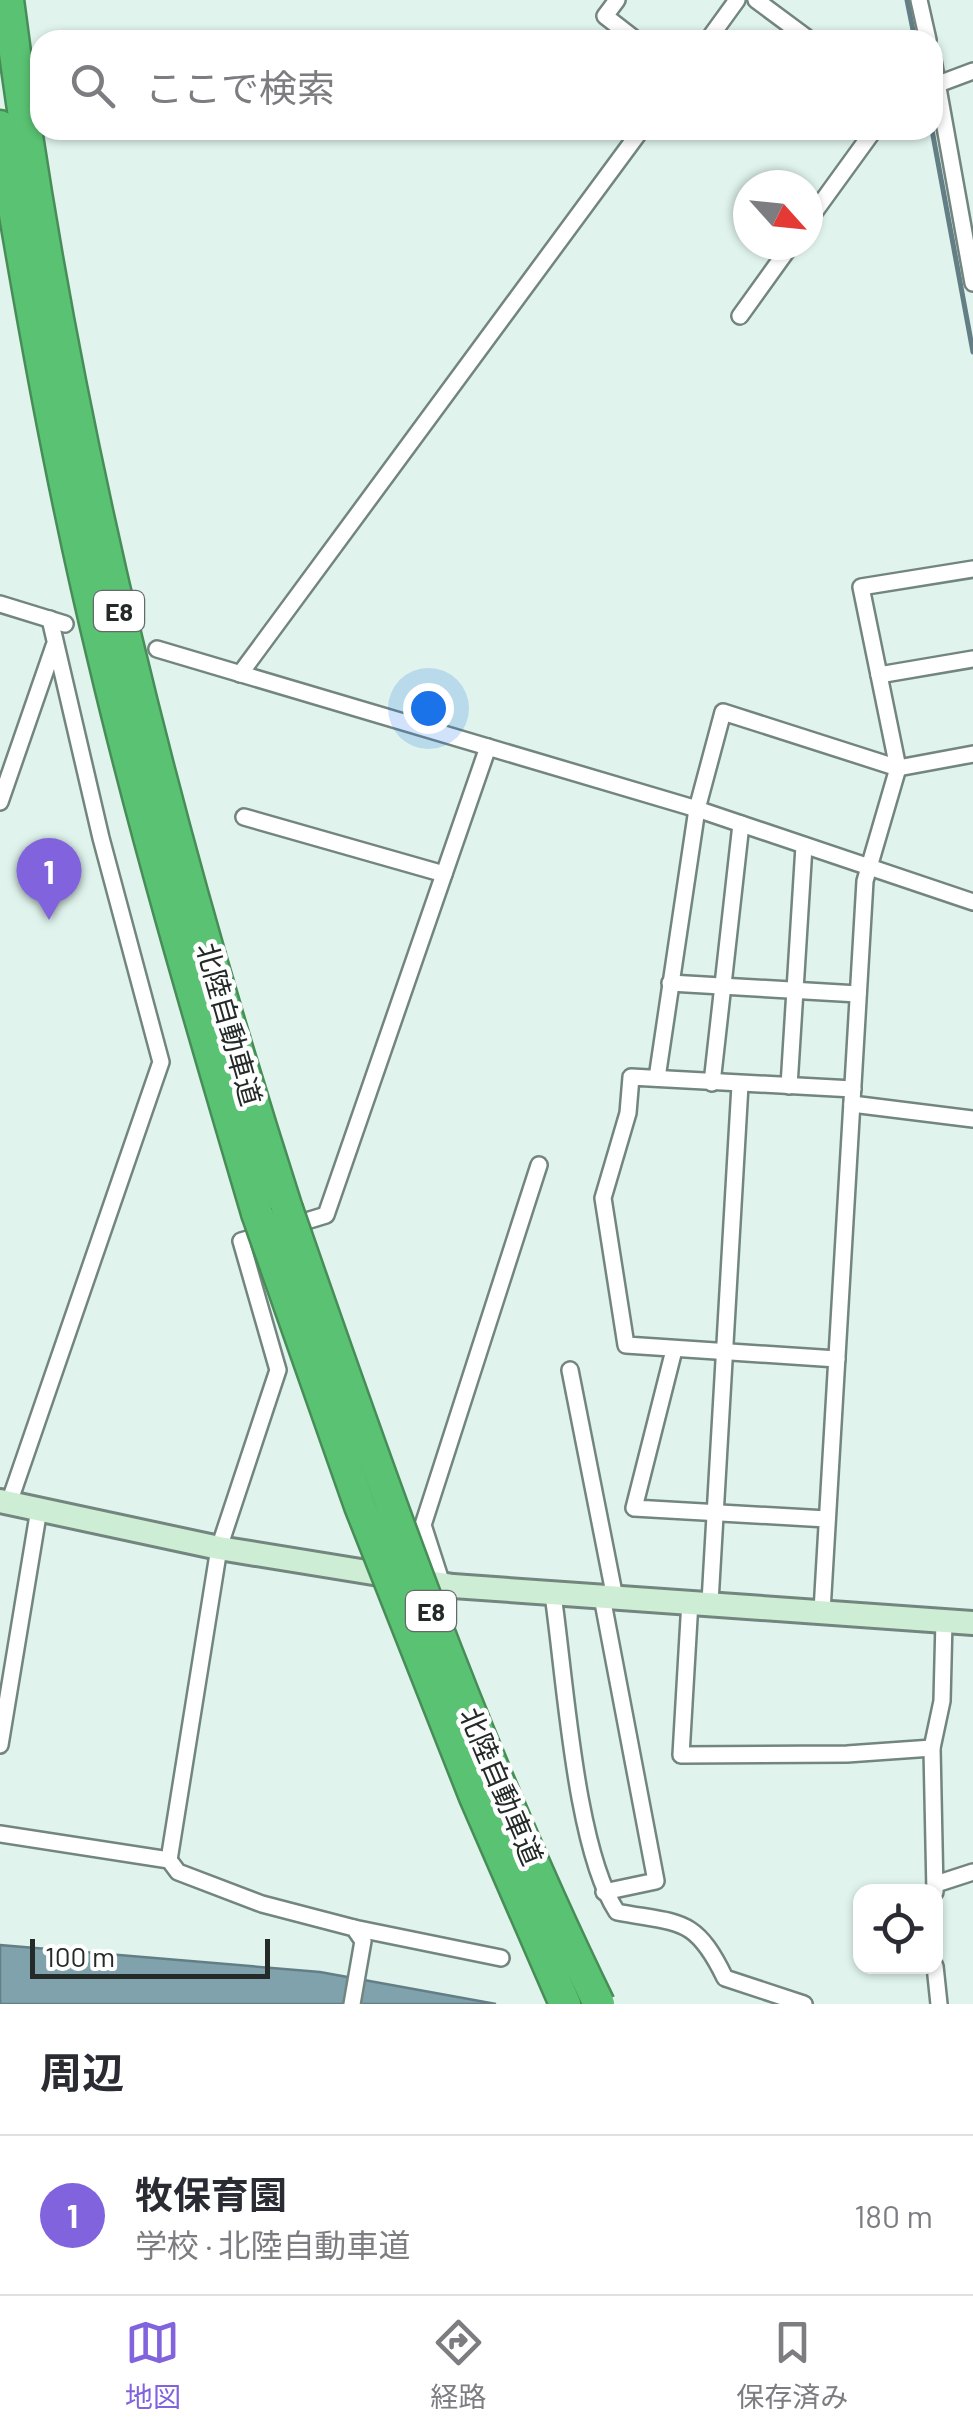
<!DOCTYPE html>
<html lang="ja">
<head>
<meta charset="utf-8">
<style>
  :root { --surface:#fff; --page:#f2f2f3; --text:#2b2b33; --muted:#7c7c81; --line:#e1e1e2; --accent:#8163de }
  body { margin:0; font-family:Barlow,"Noto Sans JP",sans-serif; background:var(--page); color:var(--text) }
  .controls { position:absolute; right:30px; bottom:30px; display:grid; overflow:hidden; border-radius:20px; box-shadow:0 2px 8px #0004 }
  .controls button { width:90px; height:90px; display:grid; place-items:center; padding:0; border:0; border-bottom:2px solid var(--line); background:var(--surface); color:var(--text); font:50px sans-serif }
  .compass { position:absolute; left:733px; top:170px; width:90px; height:90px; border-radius:50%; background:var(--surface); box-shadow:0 2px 8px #0004; rotate:117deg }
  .scale { position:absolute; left:30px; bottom:25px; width:240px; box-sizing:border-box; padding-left:10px; border:5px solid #232a27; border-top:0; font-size:28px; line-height:35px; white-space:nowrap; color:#232a27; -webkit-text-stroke:8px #fff; paint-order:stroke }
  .you { position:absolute; left:428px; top:708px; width:35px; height:35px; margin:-25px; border:8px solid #fff; border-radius:50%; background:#1a73e8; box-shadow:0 0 0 15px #1a73e833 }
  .badge { display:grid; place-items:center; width:65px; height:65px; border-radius:50%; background:var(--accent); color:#fff; font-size:32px; font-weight:700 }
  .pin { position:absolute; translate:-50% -82px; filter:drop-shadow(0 2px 5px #0008) }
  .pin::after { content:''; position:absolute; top:52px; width:35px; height:30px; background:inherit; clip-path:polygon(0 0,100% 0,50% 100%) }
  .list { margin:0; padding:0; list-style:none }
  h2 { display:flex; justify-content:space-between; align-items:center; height:130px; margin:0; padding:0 40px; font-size:42px }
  h2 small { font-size:32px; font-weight:400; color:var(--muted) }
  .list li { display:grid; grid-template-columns:65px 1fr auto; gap:30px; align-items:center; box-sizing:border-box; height:160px; padding:0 40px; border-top:2px solid var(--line) }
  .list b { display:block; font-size:38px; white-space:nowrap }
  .list p { margin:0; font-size:32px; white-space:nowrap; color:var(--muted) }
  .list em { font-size:32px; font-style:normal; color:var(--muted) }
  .icon { flex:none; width:55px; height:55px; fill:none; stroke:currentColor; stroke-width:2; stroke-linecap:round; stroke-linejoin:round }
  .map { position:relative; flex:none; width:973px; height:2004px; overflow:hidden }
  .search { position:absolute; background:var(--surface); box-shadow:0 2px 8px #0004; left:30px; right:30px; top:30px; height:110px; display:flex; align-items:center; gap:25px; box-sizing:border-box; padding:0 35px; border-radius:30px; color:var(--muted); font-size:38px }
  .sheet { height:290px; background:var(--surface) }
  nav { display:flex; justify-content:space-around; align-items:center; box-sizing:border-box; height:140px; border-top:2px solid var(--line); background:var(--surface); font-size:28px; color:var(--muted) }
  nav a { display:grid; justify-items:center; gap:5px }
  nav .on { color:var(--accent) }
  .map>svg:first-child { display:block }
  .water { fill:#7fa2ad; stroke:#637e85; stroke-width:2.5 }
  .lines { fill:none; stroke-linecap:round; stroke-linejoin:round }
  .stream { stroke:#637e85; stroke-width:5 }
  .street-casing { stroke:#73857f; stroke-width:20 }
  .secondary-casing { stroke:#73857f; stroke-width:28 }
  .highway-casing { stroke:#478d58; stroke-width:35 }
  .street { stroke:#fff; stroke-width:15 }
  .secondary { stroke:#ceedd5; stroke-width:22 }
  .highway { stroke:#5ac373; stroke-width:30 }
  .highway-bridge-casing { stroke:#478d58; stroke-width:35; stroke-linecap:butt }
  .highway-bridge { stroke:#5ac373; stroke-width:30 }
  .labels { text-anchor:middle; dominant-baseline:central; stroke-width:9; stroke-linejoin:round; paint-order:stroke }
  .shield { fill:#fff; stroke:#656a68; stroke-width:2.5 }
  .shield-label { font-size:25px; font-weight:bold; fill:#232a27 }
  .street-label { font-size:28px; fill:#232a27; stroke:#fff }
</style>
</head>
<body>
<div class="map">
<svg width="973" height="2004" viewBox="0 0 973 2004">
  <rect width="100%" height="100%" fill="#e0f4ed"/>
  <path class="water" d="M 0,1945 L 320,1972 L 496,2004 L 0,2004 Z"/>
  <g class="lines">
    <g class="stream">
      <path d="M 907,0 L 915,40"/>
      <path d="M 932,130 L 973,352"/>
    </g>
    <g class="street-casing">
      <g id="street">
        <path d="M 617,0 L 605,16 L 636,40"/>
        <path d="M 756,0 L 810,40"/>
        <path d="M 919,0 L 928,40"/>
        <path d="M 708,40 L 737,0"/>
        <path d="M 933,60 L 973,283"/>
        <path d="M 933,86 L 973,71"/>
        <path d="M 808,221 L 874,130"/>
        <path d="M 740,316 L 791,245"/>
        <path d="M 0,604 L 65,624"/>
        <path d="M 157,649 L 697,809 L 973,902"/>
        <path d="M 240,674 L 641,130"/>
        <path d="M 879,675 L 973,659"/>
        <path d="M 0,802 L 54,646"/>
        <path d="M 244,817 L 444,874"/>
        <path d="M 670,983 L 858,994"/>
        <path d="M 657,1078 L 697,809 L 723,712 L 898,768 L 973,754"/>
        <path d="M 712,1083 L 741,824"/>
        <path d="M 789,1086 L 804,846"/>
        <path d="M 852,1104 L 973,1119"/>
        <path d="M 290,1226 L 326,1215 L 488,747"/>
        <path d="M 674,1350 L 634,1508 L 827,1519"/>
        <path d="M 837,1359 L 626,1345 L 603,1198 L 628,1113 L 631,1077 L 853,1089"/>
        <path d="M 570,1370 L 615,1598"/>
        <path d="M 9,1503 L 161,1062 L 101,838 L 50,619"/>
        <path d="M 442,1584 L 423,1525 L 539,1165"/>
        <path d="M 553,1595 C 565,1676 575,1849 617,1912 C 680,1924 695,1916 725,1978 L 804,2004"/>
        <path d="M 602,1597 L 656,1881 L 604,1892"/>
        <path d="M 690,1601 L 681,1755 L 847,1754 L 932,1748"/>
        <path d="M 710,1602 L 740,1085"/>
        <path d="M 822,1611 L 865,881 L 898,768 L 861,587 L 973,569"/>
        <path d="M 0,1745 L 39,1509"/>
        <path d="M 0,1834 L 169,1860 L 178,1872 L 262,1904 L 354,1928 L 363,1941 L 352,2004"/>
        <path d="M 169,1860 L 219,1548 L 278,1370 L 241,1241 L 268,1233"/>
        <path d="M 936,1884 L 973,1872"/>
        <path d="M 935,1892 L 932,1748 L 942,1701 L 944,1621"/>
        <path d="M 354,1928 L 501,1958"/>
        <path d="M 935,1966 L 939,2004"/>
      </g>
    </g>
    <g class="secondary-casing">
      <path id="secondary" d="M 0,1501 L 219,1548 L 453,1586 L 973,1623"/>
    </g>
    <g class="highway-casing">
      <g id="highway">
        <path d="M 8,0 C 60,411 160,815 287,1209"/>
        <path d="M 0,126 C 30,305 61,484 104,660 C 148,846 203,1030 257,1213"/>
      </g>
    </g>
    <use href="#street" class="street"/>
    <use href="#secondary" class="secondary"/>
    <use href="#highway" class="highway"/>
    <g class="highway-bridge-casing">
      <g id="highway-bridge">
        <path d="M 287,1209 C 380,1478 474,1748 599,2004"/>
        <path d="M 257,1213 L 360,1506 L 475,1797 L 565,2004"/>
      </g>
    </g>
    <use href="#highway-bridge" class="highway-bridge"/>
  </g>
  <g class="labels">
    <g class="shield">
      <rect x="94" y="591" width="50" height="40" rx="8"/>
      <rect x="406" y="1591" width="50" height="40" rx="8"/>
    </g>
    <g class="shield-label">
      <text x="119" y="611">E8</text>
      <text x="431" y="1611">E8</text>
    </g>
    <g class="street-label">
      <text transform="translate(230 1024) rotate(74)">北陸自動車道</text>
      <text transform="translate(502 1786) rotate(67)">北陸自動車道</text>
    </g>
  </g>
</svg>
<div class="controls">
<button><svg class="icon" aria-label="locate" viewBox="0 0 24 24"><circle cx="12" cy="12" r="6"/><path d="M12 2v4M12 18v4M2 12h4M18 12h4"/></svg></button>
</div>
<svg class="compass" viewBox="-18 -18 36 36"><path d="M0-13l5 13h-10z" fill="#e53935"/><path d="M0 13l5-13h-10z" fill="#7c7c81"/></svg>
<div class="scale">100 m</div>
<div class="you"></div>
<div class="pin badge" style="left:49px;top:920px">1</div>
<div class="search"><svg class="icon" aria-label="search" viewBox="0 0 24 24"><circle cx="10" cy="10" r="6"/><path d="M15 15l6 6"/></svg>ここで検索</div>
</div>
<section class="sheet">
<h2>周辺<small></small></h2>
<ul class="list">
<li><span class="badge">1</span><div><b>牧保育園</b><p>学校 · 北陸自動車道</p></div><em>180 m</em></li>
</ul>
</section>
<nav>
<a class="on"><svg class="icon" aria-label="map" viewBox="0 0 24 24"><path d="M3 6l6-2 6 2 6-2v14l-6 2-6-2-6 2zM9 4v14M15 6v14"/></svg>地図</a>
<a><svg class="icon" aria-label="directions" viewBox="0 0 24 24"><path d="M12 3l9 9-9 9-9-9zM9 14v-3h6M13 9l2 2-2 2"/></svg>経路</a>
<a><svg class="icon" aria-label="saved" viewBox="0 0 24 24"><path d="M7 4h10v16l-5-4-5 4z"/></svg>保存済み</a>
</nav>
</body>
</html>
